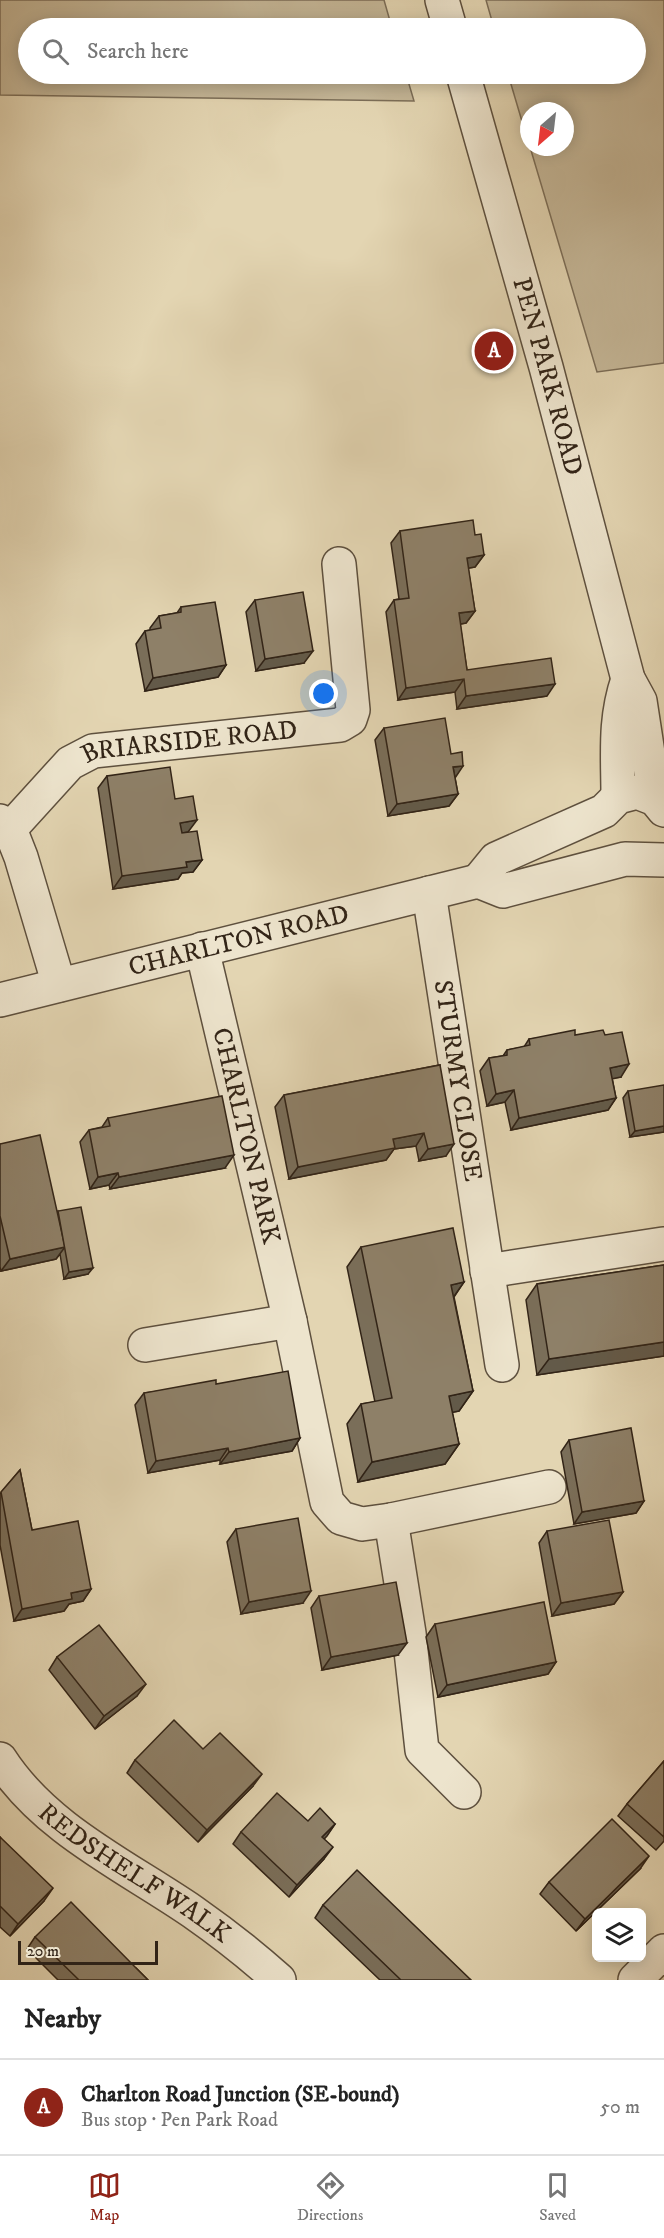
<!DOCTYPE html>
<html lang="en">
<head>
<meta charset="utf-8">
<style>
  :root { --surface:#fff; --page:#f6f6f6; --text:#222; --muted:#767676; --line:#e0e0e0; --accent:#8f2418 }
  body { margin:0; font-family:"IM FELL DW Pica",serif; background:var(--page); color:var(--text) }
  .controls { position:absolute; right:18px; bottom:18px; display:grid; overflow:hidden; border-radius:9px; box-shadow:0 3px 15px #0003 }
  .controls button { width:54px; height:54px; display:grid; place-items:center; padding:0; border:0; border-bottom:2px solid var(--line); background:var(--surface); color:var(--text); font:30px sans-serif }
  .compass { position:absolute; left:520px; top:102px; width:54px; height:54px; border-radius:50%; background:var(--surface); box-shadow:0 3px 15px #0003; rotate:208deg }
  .scale { position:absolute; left:18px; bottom:15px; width:140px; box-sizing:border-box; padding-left:6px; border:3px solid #322417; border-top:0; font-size:16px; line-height:21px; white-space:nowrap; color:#322417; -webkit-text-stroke:4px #ede4cd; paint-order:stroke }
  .you { position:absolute; left:324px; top:694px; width:21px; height:21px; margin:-15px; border:4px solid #fff; border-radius:50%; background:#1a73e8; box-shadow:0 0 0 9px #1a73e833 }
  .badge { display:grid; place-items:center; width:39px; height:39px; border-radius:50%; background:var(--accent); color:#fff; font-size:20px; font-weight:700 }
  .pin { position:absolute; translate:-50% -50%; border:3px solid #fff; box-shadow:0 2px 6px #0006 }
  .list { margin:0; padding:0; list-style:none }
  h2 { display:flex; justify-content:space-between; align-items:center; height:78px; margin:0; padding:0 24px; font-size:26px }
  h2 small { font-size:20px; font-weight:400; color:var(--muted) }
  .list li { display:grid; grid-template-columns:39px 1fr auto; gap:18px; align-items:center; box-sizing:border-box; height:96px; padding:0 24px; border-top:2px solid var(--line) }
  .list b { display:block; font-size:22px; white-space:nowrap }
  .list p { margin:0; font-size:20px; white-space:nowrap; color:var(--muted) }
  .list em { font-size:20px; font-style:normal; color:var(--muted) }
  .icon { flex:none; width:33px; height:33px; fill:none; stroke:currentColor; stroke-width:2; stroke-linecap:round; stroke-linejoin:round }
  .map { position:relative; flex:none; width:664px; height:1980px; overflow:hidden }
  .search { position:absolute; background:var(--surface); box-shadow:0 3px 15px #0003; left:18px; right:18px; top:18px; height:66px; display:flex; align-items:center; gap:15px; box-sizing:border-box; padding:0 21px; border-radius:33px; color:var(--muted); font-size:22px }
  .sheet { height:174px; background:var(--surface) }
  nav { display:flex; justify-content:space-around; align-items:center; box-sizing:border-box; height:84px; border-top:2px solid var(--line); background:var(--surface); font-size:16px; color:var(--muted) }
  nav a { display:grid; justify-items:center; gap:3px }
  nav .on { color:var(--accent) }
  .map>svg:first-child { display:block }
  .green { fill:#c5b798; stroke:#7c6e58; stroke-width:1.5 }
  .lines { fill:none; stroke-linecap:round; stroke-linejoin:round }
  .minor-casing { stroke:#5e503e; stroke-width:36 }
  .minor { stroke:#ede4cd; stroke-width:33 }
  .wall { fill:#7a6e59; stroke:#322417; stroke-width:1.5 }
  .shaded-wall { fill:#635a49; stroke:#322417; stroke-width:1.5 }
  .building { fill:#8e8068; stroke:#322417; stroke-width:1.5 }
  .labels { text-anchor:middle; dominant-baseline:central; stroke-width:4.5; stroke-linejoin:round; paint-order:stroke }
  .street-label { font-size:26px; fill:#322417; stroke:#ede4cd }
</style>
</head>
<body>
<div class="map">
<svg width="664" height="1980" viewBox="0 0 664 1980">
  <rect width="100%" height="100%" fill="#e3d5b2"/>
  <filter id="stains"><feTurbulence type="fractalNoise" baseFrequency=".00333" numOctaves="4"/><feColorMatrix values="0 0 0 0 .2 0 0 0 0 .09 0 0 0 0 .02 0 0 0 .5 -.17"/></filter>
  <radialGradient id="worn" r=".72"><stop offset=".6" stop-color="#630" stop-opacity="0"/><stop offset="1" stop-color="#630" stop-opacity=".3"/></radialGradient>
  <g class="green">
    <path d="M 0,0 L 384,0 L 392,28 L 28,28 L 28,74 L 406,74 L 414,101 L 0,95 Z"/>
    <path d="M 486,0 L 664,0 L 664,363 L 597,372 L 530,147 L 565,147 L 565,111 L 529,111 L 529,145 L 508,74 L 636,74 L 636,28 L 494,28 Z"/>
  </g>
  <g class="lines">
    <g class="minor-casing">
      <g id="minor">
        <path d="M 442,0 L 450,28"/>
        <path id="s1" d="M 463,74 L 546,367 L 628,679 L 640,701 L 655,799"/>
        <path d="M 618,797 C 618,754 614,720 628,679"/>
        <path d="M 0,821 L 10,829 L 21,857 L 59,985"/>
        <path id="s2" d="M 10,829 L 70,763 L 93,751 L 340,725 L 350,719 L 353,710 L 339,564"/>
        <path d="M 478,881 L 496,859 L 604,811 L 618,797 L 637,792 L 655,799 L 664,810"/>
        <path id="s3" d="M 429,893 L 502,1365"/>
        <path id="s4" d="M 202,949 L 290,1321 L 327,1502 L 341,1518 L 362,1524 L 391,1520 L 549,1487"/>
        <path id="s5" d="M 0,1000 L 478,881 L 503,891 L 625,859 L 664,860"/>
        <path d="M 487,1271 L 663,1244"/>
        <path d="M 145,1345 L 290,1321"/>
        <path d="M 391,1520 L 409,1633 L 422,1750 L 464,1792"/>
        <path id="s6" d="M 0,1759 C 45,1829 126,1866 193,1912 C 223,1933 251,1955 279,1980"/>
        <path d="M 635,1980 L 664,1951"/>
      </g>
    </g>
    <use href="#minor" class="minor"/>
  </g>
  <g class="wall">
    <path d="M 400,531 L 475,535 L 484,555 L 475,567 L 468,568 L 475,611 L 466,623 L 460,624 L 467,670 L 547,696 L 457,709 L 455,692 L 398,700 L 386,612 L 394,600 L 399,599 L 391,543 Z"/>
    <path d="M 255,600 L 304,663 L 256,671 L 246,612 Z"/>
    <path d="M 181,607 L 226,665 L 218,677 L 145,691 L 136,644 L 145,631 L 150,630 L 150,628 L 159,616 L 177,613 Z"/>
    <path d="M 384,728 L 455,778 L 458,794 L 449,806 L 388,816 L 375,740 Z"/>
    <path d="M 107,776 L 175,799 L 188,832 L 202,860 L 193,872 L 182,873 L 178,879 L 113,889 L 98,788 Z"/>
    <path d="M 575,1035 L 605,1035 L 621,1077 L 612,1078 L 616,1098 L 608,1110 L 511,1130 L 505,1102 L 487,1106 L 480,1071 L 489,1058 L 503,1056 L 507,1050 L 524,1047 L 529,1039 Z"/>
    <path d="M 440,1065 L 446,1156 L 419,1161 L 416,1146 L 394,1149 L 386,1160 L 289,1179 L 275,1107 L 284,1095 Z"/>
    <path d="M 628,1091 L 664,1132 L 630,1137 L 623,1098 Z"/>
    <path d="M 108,1118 L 225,1168 L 110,1189 L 109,1185 L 90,1189 L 80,1142 L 89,1130 L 102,1127 Z"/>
    <path d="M 0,1144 L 57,1212 L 58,1211 L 88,1274 L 64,1279 L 60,1254 L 56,1259 L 1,1271 L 0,1267 Z"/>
    <path d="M 361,1247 L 464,1282 L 454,1297 L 473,1391 L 459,1411 L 452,1412 L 459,1444 L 445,1464 L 358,1482 L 347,1424 L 361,1404 L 375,1402 L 347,1267 Z"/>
    <path d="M 664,1265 L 664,1356 L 537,1375 L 526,1300 L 537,1284 Z"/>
    <path d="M 216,1384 L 300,1438 L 292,1451 L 220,1464 L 220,1460 L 148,1473 L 135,1405 L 144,1393 Z"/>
    <path d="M 569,1440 L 644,1501 L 636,1513 L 574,1524 L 561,1452 Z"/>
    <path d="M 20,1470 L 32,1530 L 91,1589 L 83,1601 L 69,1604 L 64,1611 L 14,1621 L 0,1545 L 0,1494 Z"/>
    <path d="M 236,1529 L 303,1603 L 241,1614 L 227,1542 Z"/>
    <path d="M 547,1531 L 623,1592 L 614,1604 L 552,1616 L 539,1543 Z"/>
    <path d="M 319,1596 L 398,1655 L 322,1670 L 311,1608 Z"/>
    <path d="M 435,1624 L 556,1662 L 548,1674 L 438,1697 L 426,1637 Z"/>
    <path d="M 57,1657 L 137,1696 L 95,1729 L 49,1670 Z"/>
    <path d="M 203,1749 L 253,1786 L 198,1842 L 127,1773 L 135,1760 Z"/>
    <path d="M 664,1761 L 664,1841 L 656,1850 L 618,1816 L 627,1804 Z"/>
    <path d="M 308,1821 L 335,1824 L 324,1839 L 324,1859 L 289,1897 L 233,1844 L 241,1832 Z"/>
    <path d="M 0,1837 L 44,1901 L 10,1936 L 0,1927 Z"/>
    <path d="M 640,1869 L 576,1931 L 540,1894 L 549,1882 Z"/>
    <path d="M 323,1905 L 471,1980 L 380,1980 L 315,1918 Z"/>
    <path d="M 35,1937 L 136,1968 L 148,1980 L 58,1980 L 27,1949 Z"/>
  </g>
  <g class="shaded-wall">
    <path d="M 484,555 L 475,567 L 458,570 L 467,558 Z"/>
    <path d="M 475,611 L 466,623 L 450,626 L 459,613 Z"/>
    <path d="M 313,651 L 304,663 L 256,671 L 265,659 Z"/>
    <path d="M 226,665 L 218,677 L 145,691 L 153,678 Z"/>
    <path d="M 464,679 L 455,692 L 398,700 L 406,688 Z"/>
    <path d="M 555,684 L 547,696 L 457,709 L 466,696 Z"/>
    <path d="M 463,766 L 455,778 L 453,767 Z"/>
    <path d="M 458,794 L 449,806 L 388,816 L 397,804 Z"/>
    <path d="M 197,820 L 188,832 L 171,835 L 180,823 Z"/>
    <path d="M 202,860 L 193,872 L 182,873 L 178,879 L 113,889 L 122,876 L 186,862 Z"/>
    <path d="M 629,1064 L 621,1077 L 602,1081 L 610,1068 Z"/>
    <path d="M 514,1090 L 505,1102 L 487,1106 L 496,1094 Z"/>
    <path d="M 616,1098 L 608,1110 L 511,1130 L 519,1118 Z"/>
    <path d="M 664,1126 L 664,1132 L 630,1137 L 635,1131 Z"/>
    <path d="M 424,1133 L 416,1146 L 394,1149 L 386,1160 L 289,1179 L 298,1167 L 393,1139 Z"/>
    <path d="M 454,1144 L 446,1156 L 419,1161 L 428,1149 Z"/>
    <path d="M 234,1155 L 225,1168 L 110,1189 L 119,1177 Z"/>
    <path d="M 118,1173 L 109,1185 L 90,1189 L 98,1177 Z"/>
    <path d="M 65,1247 L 56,1259 L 1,1271 L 10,1259 Z"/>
    <path d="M 93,1268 L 88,1274 L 64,1279 L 69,1272 Z"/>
    <path d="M 464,1282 L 450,1302 L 451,1285 Z"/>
    <path d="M 664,1342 L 664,1356 L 537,1375 L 549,1359 Z"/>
    <path d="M 473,1391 L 459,1411 L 435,1416 L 449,1396 Z"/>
    <path d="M 300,1438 L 292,1451 L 220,1464 L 229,1452 Z"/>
    <path d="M 459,1444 L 445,1464 L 358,1482 L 372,1462 Z"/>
    <path d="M 228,1448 L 220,1460 L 148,1473 L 156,1461 Z"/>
    <path d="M 644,1501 L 636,1513 L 574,1524 L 582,1512 Z"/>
    <path d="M 91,1589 L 83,1601 L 69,1604 L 64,1611 L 14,1621 L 22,1609 L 71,1593 Z"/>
    <path d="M 311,1591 L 303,1603 L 241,1614 L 249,1602 Z"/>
    <path d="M 623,1592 L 614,1604 L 552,1616 L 561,1603 Z"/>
    <path d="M 407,1643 L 398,1655 L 322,1670 L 331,1657 Z"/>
    <path d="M 556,1662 L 548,1674 L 438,1697 L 447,1685 Z"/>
    <path d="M 146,1684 L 137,1696 L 95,1729 L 104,1716 Z"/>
    <path d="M 262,1774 L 253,1786 L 198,1842 L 207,1830 Z"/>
    <path d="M 335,1824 L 327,1836 L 314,1849 L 322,1837 Z"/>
    <path d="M 333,1847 L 324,1859 L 289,1897 L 297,1885 Z"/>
    <path d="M 649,1856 L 640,1869 L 576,1931 L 585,1919 Z"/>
    <path d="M 53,1888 L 44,1901 L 10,1936 L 18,1924 Z"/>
  </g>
  <g class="building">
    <path d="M 473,520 L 475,535 L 481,534 L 484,555 L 467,558 L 475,611 L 459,613 L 467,670 L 551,658 L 555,684 L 466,696 L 464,679 L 406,688 L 394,600 L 409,598 L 400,531 Z"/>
    <path d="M 303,592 L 313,651 L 265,659 L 255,600 Z"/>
    <path d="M 215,602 L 226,665 L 153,678 L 145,631 L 161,628 L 159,616 L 181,612 L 181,607 Z"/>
    <path d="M 445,718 L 451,754 L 462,752 L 463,766 L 453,767 L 458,794 L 397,804 L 384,728 Z"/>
    <path d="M 170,767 L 175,799 L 193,796 L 197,820 L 180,823 L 182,833 L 197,831 L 202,860 L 186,862 L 187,867 L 122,876 L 107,776 Z"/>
    <path d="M 575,1030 L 575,1035 L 603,1030 L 605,1035 L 622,1032 L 629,1064 L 610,1068 L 616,1098 L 519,1118 L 514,1090 L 496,1094 L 489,1058 L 507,1055 L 507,1050 L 530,1045 L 529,1039 Z"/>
    <path d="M 440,1065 L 454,1144 L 428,1149 L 424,1133 L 393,1139 L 395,1148 L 298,1167 L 284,1095 Z"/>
    <path d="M 664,1085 L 664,1126 L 635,1131 L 628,1091 Z"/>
    <path d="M 222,1096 L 234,1155 L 119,1177 L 118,1173 L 98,1177 L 89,1130 L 110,1126 L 108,1118 Z"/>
    <path d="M 40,1135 L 65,1247 L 10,1259 L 0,1216 L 0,1144 Z"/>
    <path d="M 81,1207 L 93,1268 L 69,1272 L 58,1211 Z"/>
    <path d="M 453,1228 L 464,1282 L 451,1285 L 473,1391 L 449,1396 L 459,1444 L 372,1462 L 361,1404 L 392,1398 L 361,1247 Z"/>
    <path d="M 664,1265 L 664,1342 L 549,1359 L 537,1284 Z"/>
    <path d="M 288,1371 L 300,1438 L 229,1452 L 228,1448 L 156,1461 L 144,1393 L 216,1380 L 216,1384 Z"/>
    <path d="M 631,1428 L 644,1501 L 582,1512 L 569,1440 Z"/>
    <path d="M 20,1470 L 32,1530 L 78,1521 L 91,1589 L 71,1593 L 72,1599 L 22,1609 L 1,1492 Z"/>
    <path d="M 298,1518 L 311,1591 L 249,1602 L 236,1529 Z"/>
    <path d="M 609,1520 L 623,1592 L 561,1603 L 547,1531 Z"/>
    <path d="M 396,1582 L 407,1643 L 331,1657 L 319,1596 Z"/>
    <path d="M 544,1602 L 556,1662 L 447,1685 L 435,1624 Z"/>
    <path d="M 99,1625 L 146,1684 L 104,1716 L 57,1657 Z"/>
    <path d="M 174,1720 L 203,1749 L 220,1733 L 262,1774 L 207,1830 L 135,1760 Z"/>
    <path d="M 664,1761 L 664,1837 L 627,1804 Z"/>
    <path d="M 277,1793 L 308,1821 L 320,1808 L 335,1824 L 322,1837 L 333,1847 L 297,1885 L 241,1832 Z"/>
    <path d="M 612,1819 L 649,1856 L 585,1919 L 549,1882 Z"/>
    <path d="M 0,1837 L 53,1888 L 18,1924 L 0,1906 Z"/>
    <path d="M 357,1870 L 471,1980 L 401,1980 L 323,1905 Z"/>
    <path d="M 71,1902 L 136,1968 L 148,1980 L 79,1980 L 35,1937 Z"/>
  </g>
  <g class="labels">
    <g class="street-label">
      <text stroke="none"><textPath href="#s1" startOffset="314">PEN PARK ROAD</textPath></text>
      <text stroke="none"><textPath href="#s2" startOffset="212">BRIARSIDE ROAD</textPath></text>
      <text stroke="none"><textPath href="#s5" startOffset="246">CHARLTON ROAD</textPath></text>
      <text stroke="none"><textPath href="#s3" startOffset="190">STURMY CLOSE</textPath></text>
      <text stroke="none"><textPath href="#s4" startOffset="192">CHARLTON PARK</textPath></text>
      <text stroke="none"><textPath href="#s6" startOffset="178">REDSHELF WALK</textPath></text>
    </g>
  </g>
  <rect width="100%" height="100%" filter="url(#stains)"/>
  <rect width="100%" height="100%" fill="url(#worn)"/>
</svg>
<div class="controls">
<button><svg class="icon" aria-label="layers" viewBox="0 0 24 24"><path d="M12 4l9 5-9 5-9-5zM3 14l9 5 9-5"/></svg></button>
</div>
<svg class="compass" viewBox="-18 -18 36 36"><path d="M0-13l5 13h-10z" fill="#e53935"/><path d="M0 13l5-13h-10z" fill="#767676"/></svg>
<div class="scale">20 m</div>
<div class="you"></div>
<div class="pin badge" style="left:494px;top:351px">A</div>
<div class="search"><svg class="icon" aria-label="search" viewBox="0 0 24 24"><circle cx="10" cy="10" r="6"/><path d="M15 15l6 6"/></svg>Search here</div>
</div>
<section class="sheet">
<h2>Nearby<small></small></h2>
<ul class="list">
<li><span class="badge">A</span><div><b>Charlton Road Junction (SE-bound)</b><p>Bus stop · Pen Park Road</p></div><em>50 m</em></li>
</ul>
</section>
<nav>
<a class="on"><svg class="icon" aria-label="map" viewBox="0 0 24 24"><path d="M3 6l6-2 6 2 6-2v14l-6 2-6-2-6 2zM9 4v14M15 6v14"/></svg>Map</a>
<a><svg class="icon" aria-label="directions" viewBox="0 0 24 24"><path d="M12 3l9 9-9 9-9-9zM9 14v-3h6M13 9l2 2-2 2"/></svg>Directions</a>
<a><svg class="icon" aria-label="saved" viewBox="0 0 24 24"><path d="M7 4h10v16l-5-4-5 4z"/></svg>Saved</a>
</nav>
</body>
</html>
